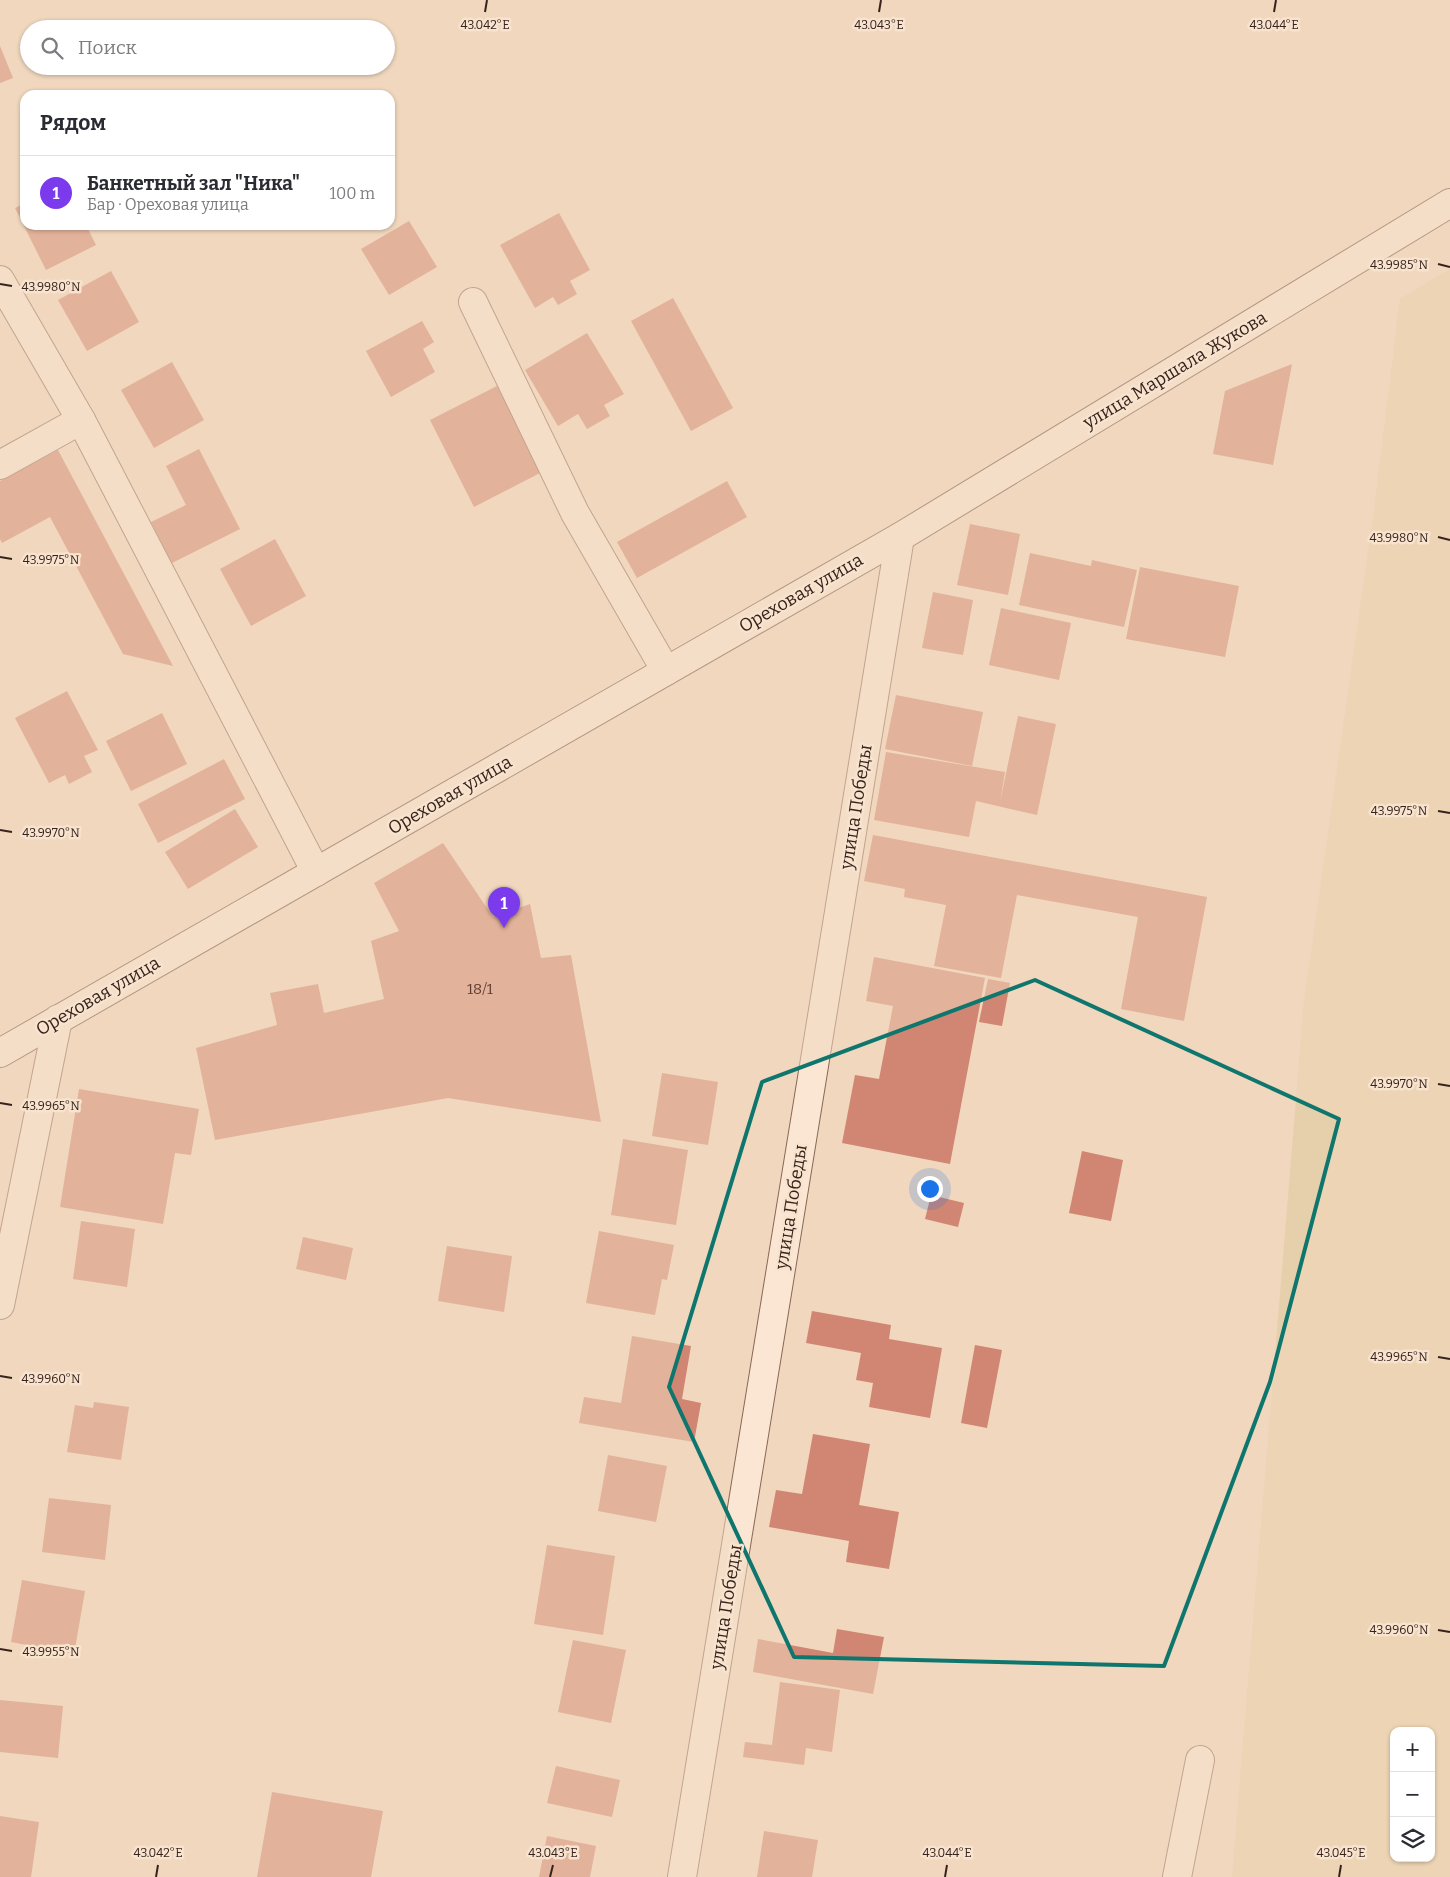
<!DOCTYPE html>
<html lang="ru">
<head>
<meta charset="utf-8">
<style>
  :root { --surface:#fff; --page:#f7f7f7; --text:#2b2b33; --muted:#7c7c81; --line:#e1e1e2; --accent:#7c3aed }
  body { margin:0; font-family:Bitter,serif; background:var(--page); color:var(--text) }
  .controls { position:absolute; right:15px; bottom:15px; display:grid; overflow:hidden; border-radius:10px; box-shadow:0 1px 4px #0004 }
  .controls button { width:45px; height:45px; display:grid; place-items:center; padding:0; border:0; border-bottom:1px solid var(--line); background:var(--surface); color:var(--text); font:25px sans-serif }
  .you { position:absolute; left:929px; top:1188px; width:18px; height:18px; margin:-12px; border:4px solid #fff; border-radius:50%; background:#1a73e8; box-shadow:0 0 0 8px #1a73e833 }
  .badge { display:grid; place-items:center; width:32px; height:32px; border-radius:50%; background:var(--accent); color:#fff; font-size:16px; font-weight:700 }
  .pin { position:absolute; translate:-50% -41px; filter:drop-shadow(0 1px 2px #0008) }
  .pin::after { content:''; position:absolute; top:26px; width:18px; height:15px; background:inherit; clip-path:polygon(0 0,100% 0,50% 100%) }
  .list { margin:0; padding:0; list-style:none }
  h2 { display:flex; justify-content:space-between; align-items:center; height:65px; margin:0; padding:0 20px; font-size:21px }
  h2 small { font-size:16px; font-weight:400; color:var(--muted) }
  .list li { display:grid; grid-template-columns:32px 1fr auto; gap:15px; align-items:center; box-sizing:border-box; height:75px; padding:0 20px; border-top:1px solid var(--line) }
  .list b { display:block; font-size:19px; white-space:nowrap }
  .list p { margin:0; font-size:16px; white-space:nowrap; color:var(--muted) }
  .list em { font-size:16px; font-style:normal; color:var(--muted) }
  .icon { flex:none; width:28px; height:28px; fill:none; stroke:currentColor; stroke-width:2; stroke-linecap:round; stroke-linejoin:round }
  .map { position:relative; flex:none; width:1450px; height:1877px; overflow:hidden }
  .search { position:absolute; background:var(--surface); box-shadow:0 1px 4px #0004; left:20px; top:20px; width:375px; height:55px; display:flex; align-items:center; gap:12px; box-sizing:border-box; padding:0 18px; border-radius:28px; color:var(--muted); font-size:19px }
  .panel { position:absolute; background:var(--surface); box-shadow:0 1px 4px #0004; left:20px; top:90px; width:375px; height:140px; border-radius:15px }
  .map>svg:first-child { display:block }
  .farmland { fill:#e6d0ab; fill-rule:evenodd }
  .building { fill:#d08672 }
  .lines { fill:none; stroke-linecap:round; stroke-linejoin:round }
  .minor-casing { stroke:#896756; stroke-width:30 }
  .secondary-casing { stroke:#6a483a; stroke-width:30 }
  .minor { stroke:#fae6d2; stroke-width:28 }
  .secondary { stroke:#fae6d2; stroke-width:28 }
  .marked { fill:none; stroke:#0f766e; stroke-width:4; stroke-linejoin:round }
  .ticks { fill:none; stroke:#37231c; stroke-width:2 }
  .labels { text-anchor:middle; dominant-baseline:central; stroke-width:5; stroke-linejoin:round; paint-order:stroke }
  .number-label { font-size:15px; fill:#5d3c32 }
  .street-label { font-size:18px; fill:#37231c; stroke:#f7e3ce }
  .ticks-label { font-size:12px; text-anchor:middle; fill:#37231c; stroke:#f7e3ce; stroke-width:5; stroke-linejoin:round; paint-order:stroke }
</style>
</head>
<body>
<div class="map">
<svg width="1450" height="1877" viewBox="0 0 1450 1877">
  <rect width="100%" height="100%" fill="#f0d7be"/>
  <path class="farmland" d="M 1450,269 L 1450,1877 L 1232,1877 L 1304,1002 L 1375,502 L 1400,299 ZM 1394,1731 L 1431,1731 L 1431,1858 L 1394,1858 Z"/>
  <g class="building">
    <path d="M 0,46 L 13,78 L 0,83 Z"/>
    <path d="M 25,203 L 25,225 L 86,225 L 96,245 L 46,270 L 15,208 Z"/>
    <path d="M 559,213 L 590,270 L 570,281 L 577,294 L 558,305 L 553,297 L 535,308 L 500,245 Z"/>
    <path d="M 409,221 L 437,267 L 389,295 L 361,249 Z"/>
    <path d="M 111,271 L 139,322 L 87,351 L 58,300 Z"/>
    <path d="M 673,298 L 733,408 L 691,431 L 631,321 Z"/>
    <path d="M 422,321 L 434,342 L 423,349 L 435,372 L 391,397 L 366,351 Z"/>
    <path d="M 587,333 L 624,394 L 604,405 L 610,416 L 587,429 L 578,414 L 558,426 L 525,370 Z"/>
    <path d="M 172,362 L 204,420 L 154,448 L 121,390 Z"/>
    <path d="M 1292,364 L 1273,465 L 1213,454 L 1225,391 Z"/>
    <path d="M 497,386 L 542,472 L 474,507 L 430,420 Z"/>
    <path d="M 199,449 L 240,529 L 172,563 L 151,522 L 186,505 L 166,466 Z"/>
    <path d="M 58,450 L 173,666 L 123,654 L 50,517 L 2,543 L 0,539 L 0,481 Z"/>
    <path d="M 727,481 L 747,517 L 637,578 L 617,542 Z"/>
    <path d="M 970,524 L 1020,534 L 1008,595 L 957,585 Z"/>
    <path d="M 275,539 L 306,596 L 251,626 L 220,569 Z"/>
    <path d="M 1030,553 L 1091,566 L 1092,560 L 1137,570 L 1124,627 L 1019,605 Z"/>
    <path d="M 1140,567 L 1239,586 L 1225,657 L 1126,639 Z"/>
    <path d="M 933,592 L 973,600 L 963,655 L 922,648 Z"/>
    <path d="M 1001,608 L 1071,623 L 1059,680 L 989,665 Z"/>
    <path d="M 67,691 L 98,750 L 84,756 L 92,772 L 69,784 L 65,775 L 49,783 L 15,718 Z"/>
    <path d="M 896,695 L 983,712 L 972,766 L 885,749 Z"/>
    <path d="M 162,713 L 187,764 L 131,791 L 106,741 Z"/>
    <path d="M 1018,716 L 1056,724 L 1037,815 L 976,801 L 969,837 L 874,820 L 886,752 L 1005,772 L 1000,802 Z"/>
    <path d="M 224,759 L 245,799 L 158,843 L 138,804 Z"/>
    <path d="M 235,809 L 258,847 L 188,889 L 165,852 Z"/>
    <path d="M 873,835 L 1207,897 L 1184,1021 L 1121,1009 L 1138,917 L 1017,895 L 1001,978 L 934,966 L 946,905 L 904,897 L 905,889 L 864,881 Z"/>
    <path d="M 443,843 L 493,917 L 530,904 L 541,958 L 571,955 L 601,1122 L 448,1098 L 215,1140 L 196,1048 L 277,1025 L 270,993 L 318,984 L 324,1013 L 384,999 L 371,941 L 399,931 L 374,883 Z"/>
    <path d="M 874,957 L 985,978 L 950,1164 L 842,1143 L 855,1075 L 879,1079 L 893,1006 L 866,1001 Z"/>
    <path d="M 988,979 L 1010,983 L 1002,1026 L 979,1022 Z"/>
    <path d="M 662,1073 L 718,1082 L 708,1145 L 652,1136 Z"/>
    <path d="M 79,1089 L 199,1109 L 191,1155 L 175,1153 L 163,1224 L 60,1207 Z"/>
    <path d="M 623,1139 L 688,1150 L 676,1225 L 611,1215 Z"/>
    <path d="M 1082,1151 L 1123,1160 L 1111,1221 L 1069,1213 Z"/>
    <path d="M 931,1195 L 964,1203 L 958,1227 L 925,1219 Z"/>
    <path d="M 81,1221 L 135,1229 L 127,1287 L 73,1279 Z"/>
    <path d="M 599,1231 L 674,1245 L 667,1280 L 662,1279 L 655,1315 L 586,1303 Z"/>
    <path d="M 303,1237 L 353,1248 L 346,1280 L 296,1269 Z"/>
    <path d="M 447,1246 L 512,1256 L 504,1312 L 438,1301 Z"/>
    <path d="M 812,1311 L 891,1325 L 889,1339 L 942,1348 L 930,1418 L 869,1407 L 873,1383 L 856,1380 L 861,1353 L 806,1343 Z"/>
    <path d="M 632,1336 L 691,1346 L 682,1399 L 701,1403 L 694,1442 L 579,1423 L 584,1397 L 621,1403 Z"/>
    <path d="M 975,1345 L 1002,1350 L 987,1428 L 961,1423 Z"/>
    <path d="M 94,1402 L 129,1407 L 121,1460 L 67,1452 L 75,1405 L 93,1408 Z"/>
    <path d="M 813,1434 L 870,1444 L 859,1505 L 899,1512 L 889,1569 L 846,1562 L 849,1541 L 769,1527 L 776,1490 L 802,1494 Z"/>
    <path d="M 608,1455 L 667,1466 L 656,1522 L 598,1511 Z"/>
    <path d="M 49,1498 L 111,1505 L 105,1560 L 42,1552 Z"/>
    <path d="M 547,1545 L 615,1556 L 603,1635 L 534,1624 Z"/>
    <path d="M 22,1580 L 85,1591 L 74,1654 L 11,1642 Z"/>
    <path d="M 837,1629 L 884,1637 L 873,1694 L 753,1672 L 758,1639 L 833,1653 Z"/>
    <path d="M 573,1640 L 626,1650 L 611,1723 L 558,1712 Z"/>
    <path d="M 780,1682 L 840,1690 L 832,1752 L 806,1748 L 804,1765 L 743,1757 L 745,1742 L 772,1745 Z"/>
    <path d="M 0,1700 L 63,1706 L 58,1758 L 0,1752 Z"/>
    <path d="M 556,1766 L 620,1780 L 612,1817 L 547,1803 Z"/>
    <path d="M 272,1792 L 383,1811 L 371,1877 L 257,1877 Z"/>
    <path d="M 0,1816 L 39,1822 L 31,1877 L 0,1877 Z"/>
    <path d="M 764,1831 L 818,1840 L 812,1877 L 757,1877 Z"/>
    <path d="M 547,1836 L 596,1846 L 590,1877 L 539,1877 Z"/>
  </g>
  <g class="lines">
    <g class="minor-casing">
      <g id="minor">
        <path d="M 0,280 L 81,420 L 316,872"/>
        <path d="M 473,302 L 575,513 L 666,671"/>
        <path d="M 0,465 L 81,420"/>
        <path d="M 0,1305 L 58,1019"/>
        <path d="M 682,1877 L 900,537"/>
        <path d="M 1177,1877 L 1200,1760"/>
      </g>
    </g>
    <g class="secondary-casing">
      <path id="secondary" d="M 0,1053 L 900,537 L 1450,203"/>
    </g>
    <use href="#minor" class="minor"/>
    <use href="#secondary" class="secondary"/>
  </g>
  <path d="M0 0H1450V1877H0ZM 1035,980 L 1339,1119 L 1270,1382 L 1164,1666 L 794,1657 L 669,1387 L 762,1082 Z" fill="#f0d7be" fill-opacity=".55" fill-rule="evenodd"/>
  <path class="marked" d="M 1035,980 L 1339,1119 L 1270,1382 L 1164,1666 L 794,1657 L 669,1387 L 762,1082 Z"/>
  <path class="ticks" d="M 485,12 L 487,0M 879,12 L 881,0M 1274,12 L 1276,0M 1438,264 L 1450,267M 0,284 L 12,286M 1438,537 L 1450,540M 0,557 L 12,559M 1438,811 L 1450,813M 0,830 L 12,832M 1438,1084 L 1450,1086M 0,1103 L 12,1105M 1438,1357 L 1450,1359M 0,1376 L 12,1378M 1438,1630 L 1450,1632M 0,1649 L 12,1651M 156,1877 L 158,1865M 550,1877 L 553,1865M 945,1877 L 947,1865M 1339,1877 L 1341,1865"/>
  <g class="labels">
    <g class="number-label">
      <text x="480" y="989">18/1</text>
    </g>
    <g class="street-label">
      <text transform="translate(1175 370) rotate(-31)">улица Маршала Жукова</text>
      <text transform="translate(801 593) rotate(-30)">Ореховая улица</text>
      <text transform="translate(450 795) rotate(-30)">Ореховая улица</text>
      <text transform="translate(856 807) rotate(-81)">улица Победы</text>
      <text transform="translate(98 996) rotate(-30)">Ореховая улица</text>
      <text transform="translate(791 1207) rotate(-81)">улица Победы</text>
      <text transform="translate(726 1607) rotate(-81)">улица Победы</text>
    </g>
  </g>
  <g class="ticks-label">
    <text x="485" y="29">43.042°E</text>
    <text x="879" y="29">43.043°E</text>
    <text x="1274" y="29">43.044°E</text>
    <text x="1399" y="269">43.9985°N</text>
    <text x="51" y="291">43.9980°N</text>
    <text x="1399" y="542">43.9980°N</text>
    <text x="51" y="564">43.9975°N</text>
    <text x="1399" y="815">43.9975°N</text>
    <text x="51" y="837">43.9970°N</text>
    <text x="1399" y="1088">43.9970°N</text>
    <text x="51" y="1110">43.9965°N</text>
    <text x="1399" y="1361">43.9965°N</text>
    <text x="51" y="1383">43.9960°N</text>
    <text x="1399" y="1634">43.9960°N</text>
    <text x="51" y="1656">43.9955°N</text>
    <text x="158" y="1857">43.042°E</text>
    <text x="553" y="1857">43.043°E</text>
    <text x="947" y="1857">43.044°E</text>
    <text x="1341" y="1857">43.045°E</text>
  </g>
</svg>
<div class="controls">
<button>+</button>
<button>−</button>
<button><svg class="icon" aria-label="layers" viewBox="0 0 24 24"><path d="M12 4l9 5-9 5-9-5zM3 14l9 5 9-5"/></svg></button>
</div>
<div class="you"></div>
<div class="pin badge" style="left:504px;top:928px">1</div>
<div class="search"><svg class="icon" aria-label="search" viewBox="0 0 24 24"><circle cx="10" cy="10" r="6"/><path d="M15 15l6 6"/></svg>Поиск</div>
<section class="panel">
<h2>Рядом<small></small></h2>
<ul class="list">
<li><span class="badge">1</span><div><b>Банкетный зал &quot;Ника&quot;</b><p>Бар · Ореховая улица</p></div><em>100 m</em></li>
</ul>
</section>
</div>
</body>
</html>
